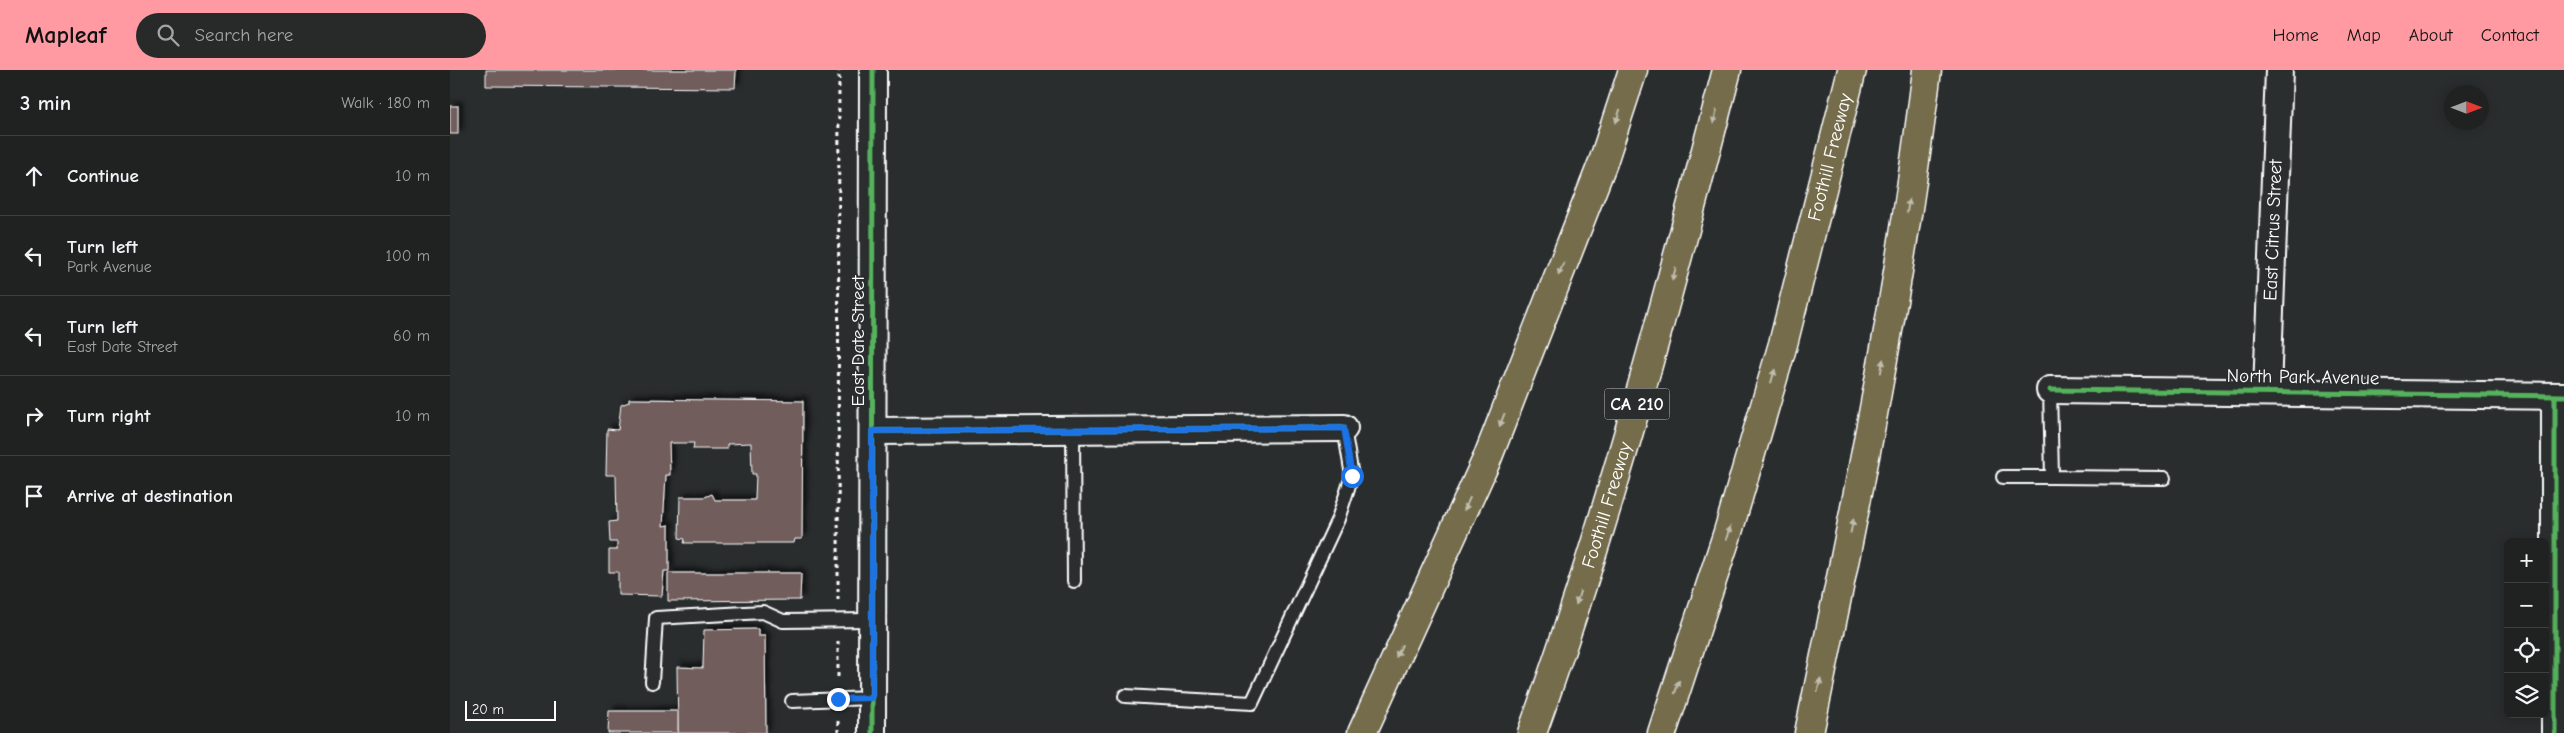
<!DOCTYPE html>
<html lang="en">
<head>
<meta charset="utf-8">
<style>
  :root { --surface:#202222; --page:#282a2a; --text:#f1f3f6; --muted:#a2a4a5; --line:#3d3f40; --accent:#ff9aa2 }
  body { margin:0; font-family:"Comic Neue",sans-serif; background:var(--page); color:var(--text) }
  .controls { position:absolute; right:15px; bottom:15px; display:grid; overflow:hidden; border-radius:8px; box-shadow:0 2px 12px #0003 }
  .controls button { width:45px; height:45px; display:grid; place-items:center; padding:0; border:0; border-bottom:1px solid var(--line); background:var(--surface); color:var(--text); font:25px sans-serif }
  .compass { position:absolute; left:1994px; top:15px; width:45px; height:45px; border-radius:50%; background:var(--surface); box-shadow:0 2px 12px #0003; rotate:90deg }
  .scale { position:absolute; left:15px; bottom:12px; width:91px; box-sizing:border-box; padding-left:5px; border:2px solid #fff; border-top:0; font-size:14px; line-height:18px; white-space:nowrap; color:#fff; -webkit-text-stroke:4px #2a2d2e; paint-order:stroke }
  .stop { position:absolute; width:15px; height:15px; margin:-11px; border:4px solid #1a73e8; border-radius:50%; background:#fff }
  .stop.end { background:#1a73e8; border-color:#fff; box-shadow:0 1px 5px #0008 }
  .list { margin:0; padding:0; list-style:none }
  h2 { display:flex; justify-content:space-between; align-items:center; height:65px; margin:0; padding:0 20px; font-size:21px }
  h2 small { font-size:16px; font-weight:400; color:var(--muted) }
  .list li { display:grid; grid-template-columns:32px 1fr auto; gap:15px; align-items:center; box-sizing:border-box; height:80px; padding:0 20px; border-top:1px solid var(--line) }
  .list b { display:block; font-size:19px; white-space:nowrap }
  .list p { margin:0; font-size:16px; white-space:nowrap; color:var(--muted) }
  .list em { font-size:16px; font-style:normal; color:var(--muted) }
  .icon { flex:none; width:28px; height:28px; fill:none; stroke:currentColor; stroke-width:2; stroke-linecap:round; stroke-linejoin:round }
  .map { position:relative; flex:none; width:2114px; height:663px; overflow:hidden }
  header { display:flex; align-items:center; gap:30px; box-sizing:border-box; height:70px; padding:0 25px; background:var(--accent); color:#111 }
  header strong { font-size:24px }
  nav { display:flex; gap:28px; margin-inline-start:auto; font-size:18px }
  .search { width:350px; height:45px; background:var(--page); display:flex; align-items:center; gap:12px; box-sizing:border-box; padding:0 18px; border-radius:28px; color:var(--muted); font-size:19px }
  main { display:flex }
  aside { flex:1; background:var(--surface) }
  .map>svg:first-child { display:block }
  .building { fill:#705d5b; stroke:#fff; filter:url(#shadow) }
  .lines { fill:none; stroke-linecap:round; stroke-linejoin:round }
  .lane-casing { stroke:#fff; stroke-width:16 }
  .street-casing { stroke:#fff; stroke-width:30 }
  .highway-casing { stroke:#fff; stroke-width:31 }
  .path { stroke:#fff; stroke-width:3; stroke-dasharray:4 4; stroke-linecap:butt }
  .lane { stroke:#2a2d2e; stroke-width:12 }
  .street { stroke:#2a2d2e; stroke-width:26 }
  .highway { stroke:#746c4b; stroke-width:28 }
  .cycleway-casing { stroke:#2a2d2e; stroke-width:8 }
  .cycleway { stroke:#56b35d; stroke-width:5 }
  .oneway { fill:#c0bdae }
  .route { stroke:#1a73e8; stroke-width:6 }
  .labels { text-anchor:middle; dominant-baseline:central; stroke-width:4; stroke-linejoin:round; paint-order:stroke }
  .shield { fill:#2a2d2e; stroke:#bfc0c0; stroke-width:1 }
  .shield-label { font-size:18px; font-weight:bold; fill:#fff }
  .street-label { font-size:19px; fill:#fff; stroke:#2a2d2e }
</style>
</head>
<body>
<header>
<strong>Mapleaf</strong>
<div class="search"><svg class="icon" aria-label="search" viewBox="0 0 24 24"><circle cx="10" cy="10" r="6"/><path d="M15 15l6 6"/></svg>Search here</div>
<nav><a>Home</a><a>Map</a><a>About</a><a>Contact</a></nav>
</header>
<main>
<aside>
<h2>3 min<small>Walk · 180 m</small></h2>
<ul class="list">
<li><svg class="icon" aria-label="ahead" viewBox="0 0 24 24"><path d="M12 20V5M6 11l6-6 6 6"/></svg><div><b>Continue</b></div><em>10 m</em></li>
<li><svg class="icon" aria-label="left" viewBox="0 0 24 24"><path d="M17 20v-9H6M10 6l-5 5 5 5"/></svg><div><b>Turn left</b><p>Park Avenue</p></div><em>100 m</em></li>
<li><svg class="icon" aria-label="left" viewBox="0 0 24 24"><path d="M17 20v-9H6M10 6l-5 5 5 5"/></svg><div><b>Turn left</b><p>East Date Street</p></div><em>60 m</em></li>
<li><svg class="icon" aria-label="right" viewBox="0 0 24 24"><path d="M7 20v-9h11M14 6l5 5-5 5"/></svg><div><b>Turn right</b></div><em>10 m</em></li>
<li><svg class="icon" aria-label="arrive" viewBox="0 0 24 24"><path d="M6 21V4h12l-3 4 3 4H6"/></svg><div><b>Arrive at destination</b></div></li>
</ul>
</aside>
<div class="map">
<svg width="2114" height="663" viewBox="0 0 2114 663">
  <defs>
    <filter id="shadow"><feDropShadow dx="4.5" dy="-4.5" stdDeviation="2.5" flood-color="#0009"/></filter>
  </defs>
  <rect width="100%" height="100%" fill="#2a2d2e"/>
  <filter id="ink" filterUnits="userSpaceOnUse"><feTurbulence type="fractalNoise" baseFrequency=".02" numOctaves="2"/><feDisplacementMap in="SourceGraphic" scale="10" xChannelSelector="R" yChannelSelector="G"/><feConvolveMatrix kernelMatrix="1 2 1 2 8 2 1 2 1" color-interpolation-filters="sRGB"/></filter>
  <g filter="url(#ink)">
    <g class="building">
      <path d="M 36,0 L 286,0 L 285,18 L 36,16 Z"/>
      <rect x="0" y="36" width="8" height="28"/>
      <path d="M 179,329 L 353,331 L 352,469 L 345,469 L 344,473 L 234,473 L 235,469 L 229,468 L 230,427 L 255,427 L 262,424 L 265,430 L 305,430 L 306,404 L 302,404 L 301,373 L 277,374 L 277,379 L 243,379 L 244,373 L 219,373 L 220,405 L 216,405 L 213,456 L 219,455 L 219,501 L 214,501 L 212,526 L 168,525 L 168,502 L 159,502 L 159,480 L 167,480 L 167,472 L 160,472 L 159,452 L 167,451 L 166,405 L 156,405 L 157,359 L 168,360 L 171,335 L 179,332 Z"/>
      <path d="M 218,503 L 351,503 L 350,530 L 218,531 Z"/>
      <path d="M 308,559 L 308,566 L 315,566 L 316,663 L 228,663 L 227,597 L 253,598 L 254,560 Z"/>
      <path d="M 159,641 L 228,641 L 228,663 L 158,663 Z"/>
    </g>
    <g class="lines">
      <g class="lane-casing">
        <g id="lane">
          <path d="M 1600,320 L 1602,407 L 1714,408"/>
          <path d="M 623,360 L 624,511"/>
          <path d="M 1553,407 L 1602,407"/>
          <path d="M 202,612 L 206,548 L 313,542 L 333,551 L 421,550"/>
          <path d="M 675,626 L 802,633 L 888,449 L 902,406 L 894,358"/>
          <path d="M 342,631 L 421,628"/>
        </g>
      </g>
      <g class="street-casing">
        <g id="street">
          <path d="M 1600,320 L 2114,326"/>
          <path id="s1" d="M 1817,321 L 1829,0"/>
          <path d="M 2105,326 L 2105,663"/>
          <path d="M 423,361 L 894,358"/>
          <path d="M 422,663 L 423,0"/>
        </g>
      </g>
      <g class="highway-casing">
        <g id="highway">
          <path d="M 912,663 L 1037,389 L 1153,92 L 1183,0"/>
          <path id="s2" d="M 1082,663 C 1160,446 1219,223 1277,0"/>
          <path id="s3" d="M 1212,663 L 1278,462 L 1333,274 L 1402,0"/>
          <path d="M 1359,663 C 1405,443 1450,223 1477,0"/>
        </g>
      </g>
      <g class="path">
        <path d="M 388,530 L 389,0"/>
        <path d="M 388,571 L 388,607"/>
        <path d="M 388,663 L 388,651"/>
      </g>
      <use href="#lane" class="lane"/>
      <use href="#street" class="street"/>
      <use href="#highway" class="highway"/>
      <g class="cycleway-casing">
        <g id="cycleway">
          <path d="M 1600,320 L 2114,326"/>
          <path d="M 2105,326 L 2105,663"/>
          <path d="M 423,361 L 894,358"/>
          <path d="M 422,663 L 423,0"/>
        </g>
      </g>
      <use href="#cycleway" class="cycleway"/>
    </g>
    <defs><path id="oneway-solid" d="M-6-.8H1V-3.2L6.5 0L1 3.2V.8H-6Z" transform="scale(1.25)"/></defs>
    <g class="oneway">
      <use href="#oneway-solid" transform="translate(1168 46) rotate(108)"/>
      <use href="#oneway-solid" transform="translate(1265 47) rotate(105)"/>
      <use href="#oneway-solid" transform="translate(1458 136) rotate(-81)"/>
      <use href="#oneway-solid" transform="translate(1111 199) rotate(111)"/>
      <use href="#oneway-solid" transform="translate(1224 204) rotate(105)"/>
      <use href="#oneway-solid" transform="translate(1432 296) rotate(-80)"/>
      <use href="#oneway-solid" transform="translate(1323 306) rotate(-74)"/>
      <use href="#oneway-solid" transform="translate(1052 350) rotate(111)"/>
      <use href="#oneway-solid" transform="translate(1017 434) rotate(115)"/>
      <use href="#oneway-solid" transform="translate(1402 456) rotate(-78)"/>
      <use href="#oneway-solid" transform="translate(1278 463) rotate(-73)"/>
      <use href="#oneway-solid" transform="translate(1128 528) rotate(107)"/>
      <use href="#oneway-solid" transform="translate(949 581) rotate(115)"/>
      <use href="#oneway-solid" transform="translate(1369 615) rotate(-78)"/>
      <use href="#oneway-solid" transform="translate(1227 617) rotate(-72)"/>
    </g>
  </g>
  <g class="lines" filter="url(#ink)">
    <path class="route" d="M 388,629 L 422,628 L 422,361 L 894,358 L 902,406"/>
  </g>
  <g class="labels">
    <rect class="shield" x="1154.5" y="318.5" width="65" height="31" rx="4"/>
    <g class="shield-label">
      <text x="1187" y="334">CA 210</text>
    </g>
    <g class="street-label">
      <text stroke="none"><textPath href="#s3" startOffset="600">Foothill Freeway</textPath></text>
      <text stroke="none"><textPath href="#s1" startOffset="161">East Citrus Street</textPath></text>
      <text transform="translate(408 271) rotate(-90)">East Date Street</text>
      <text transform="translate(1853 307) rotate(1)">North Park Avenue</text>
      <text stroke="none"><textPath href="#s2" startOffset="240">Foothill Freeway</textPath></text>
    </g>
  </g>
</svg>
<div class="controls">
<button>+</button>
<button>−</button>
<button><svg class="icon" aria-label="locate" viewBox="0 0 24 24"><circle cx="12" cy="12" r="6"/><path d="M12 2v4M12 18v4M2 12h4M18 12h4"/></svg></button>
<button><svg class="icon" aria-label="layers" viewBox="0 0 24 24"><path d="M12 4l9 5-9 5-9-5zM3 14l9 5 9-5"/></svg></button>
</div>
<svg class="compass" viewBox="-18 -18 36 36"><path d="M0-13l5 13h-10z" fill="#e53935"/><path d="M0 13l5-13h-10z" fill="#a2a4a5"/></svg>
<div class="scale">20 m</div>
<div class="stop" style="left:902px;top:406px"></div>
<div class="stop end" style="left:388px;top:629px"></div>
</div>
</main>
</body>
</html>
